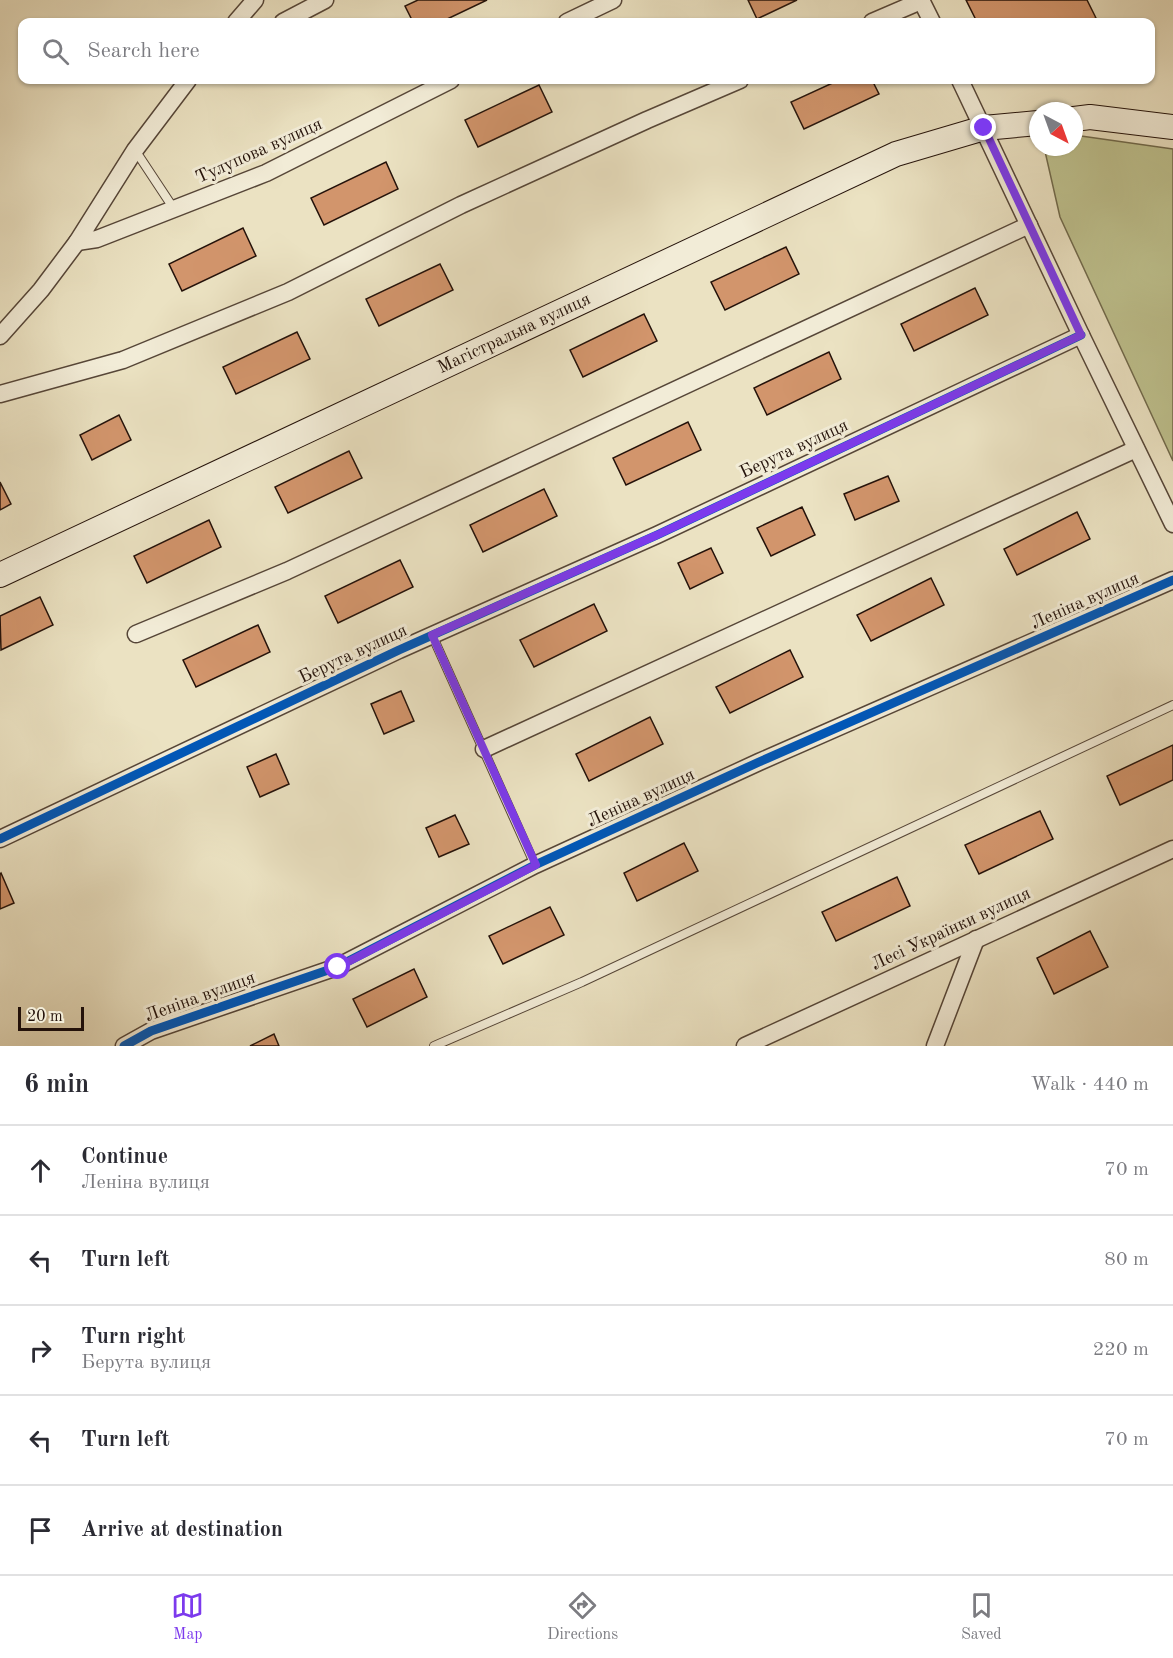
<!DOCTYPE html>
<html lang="en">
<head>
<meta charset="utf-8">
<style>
  :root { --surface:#fff; --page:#f2f2f3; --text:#2b2b33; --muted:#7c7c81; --line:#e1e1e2; --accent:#7c3aed }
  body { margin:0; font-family:"Old Standard TT",serif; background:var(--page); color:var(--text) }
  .compass { position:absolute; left:1029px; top:102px; width:54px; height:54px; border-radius:50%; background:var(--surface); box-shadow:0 2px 4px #0004; rotate:139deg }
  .scale { position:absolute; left:18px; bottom:15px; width:66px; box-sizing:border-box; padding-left:6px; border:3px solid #24120a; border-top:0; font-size:16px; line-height:21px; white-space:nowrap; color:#24120a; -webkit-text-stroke:4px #f2ecd7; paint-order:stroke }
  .stop { position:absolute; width:18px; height:18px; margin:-14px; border:4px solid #7c3aed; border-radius:50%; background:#fff }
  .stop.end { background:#7c3aed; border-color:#fff; box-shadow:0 2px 6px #0008 }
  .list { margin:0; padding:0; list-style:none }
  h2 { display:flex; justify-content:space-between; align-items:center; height:78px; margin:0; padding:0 24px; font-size:26px }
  h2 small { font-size:20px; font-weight:400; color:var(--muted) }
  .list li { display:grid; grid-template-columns:39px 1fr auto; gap:18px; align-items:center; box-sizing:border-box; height:90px; padding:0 24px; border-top:2px solid var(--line) }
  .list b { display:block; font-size:22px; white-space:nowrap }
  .list p { margin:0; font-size:20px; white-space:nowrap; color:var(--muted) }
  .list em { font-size:20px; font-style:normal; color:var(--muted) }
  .icon { flex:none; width:33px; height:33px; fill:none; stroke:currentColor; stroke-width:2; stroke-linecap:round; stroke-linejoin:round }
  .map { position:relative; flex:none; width:1173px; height:1046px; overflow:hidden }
  .search { position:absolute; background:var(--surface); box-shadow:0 2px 4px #0004; left:18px; right:18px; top:18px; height:66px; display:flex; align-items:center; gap:15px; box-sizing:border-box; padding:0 21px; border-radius:12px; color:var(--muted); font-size:22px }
  .sheet { height:528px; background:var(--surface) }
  nav { display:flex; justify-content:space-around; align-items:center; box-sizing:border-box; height:84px; border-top:2px solid var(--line); background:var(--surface); font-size:16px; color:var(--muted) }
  nav a { display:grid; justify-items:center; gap:3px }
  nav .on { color:var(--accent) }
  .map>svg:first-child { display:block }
  .green { fill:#bec18e; stroke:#716a4c; stroke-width:1.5 }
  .building { fill:#d2956c; stroke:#24120a; stroke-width:1.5 }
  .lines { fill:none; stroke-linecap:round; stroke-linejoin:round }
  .lane-casing { stroke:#564638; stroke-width:10 }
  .street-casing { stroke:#564638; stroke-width:19 }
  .secondary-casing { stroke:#24120a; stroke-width:26 }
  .lane { stroke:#f2ecd7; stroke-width:8 }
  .street { stroke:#f2ecd7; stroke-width:16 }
  .secondary { stroke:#f2ecd7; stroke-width:24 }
  .cycleway-casing { stroke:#f2ecd7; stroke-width:13 }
  .cycleway { stroke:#0057b8; stroke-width:9 }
  .route { stroke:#7c3aed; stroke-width:8 }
  .labels { text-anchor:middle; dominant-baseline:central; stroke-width:6; stroke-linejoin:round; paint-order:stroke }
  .street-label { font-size:18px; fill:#24120a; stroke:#f2ecd7 }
</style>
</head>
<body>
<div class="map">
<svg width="1173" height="1046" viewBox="0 0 1173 1046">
  <rect width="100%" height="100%" fill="#ebe2c2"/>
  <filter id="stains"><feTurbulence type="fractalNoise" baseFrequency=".00333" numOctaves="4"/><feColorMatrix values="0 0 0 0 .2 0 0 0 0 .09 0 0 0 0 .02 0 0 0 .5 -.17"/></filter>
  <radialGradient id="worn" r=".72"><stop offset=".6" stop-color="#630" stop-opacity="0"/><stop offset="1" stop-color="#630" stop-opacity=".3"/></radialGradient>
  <path class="green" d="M 1074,135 L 1173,149 L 1173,461 L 1060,217 L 1044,147 L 1074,147 Z"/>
  <g class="building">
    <path d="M 418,0 L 487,0 L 441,22 L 413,22 L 405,6 Z"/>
    <path d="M 748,0 L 797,0 L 757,19 Z"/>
    <path d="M 966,0 L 1087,0 L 1096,18 L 1086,22 L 977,22 Z"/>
    <path d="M 839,80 L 872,80 L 879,94 L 804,129 L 791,102 Z"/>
    <path d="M 539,85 L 552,112 L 478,147 L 465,120 Z"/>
    <path d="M 386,162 L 398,189 L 324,225 L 311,198 Z"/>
    <path d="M 243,228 L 256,256 L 182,291 L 169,264 Z"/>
    <path d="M 786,247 L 799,274 L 725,310 L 711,282 Z"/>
    <path d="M 440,264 L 453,290 L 379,326 L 366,299 Z"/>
    <path d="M 975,288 L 988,315 L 914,351 L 901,324 Z"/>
    <path d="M 644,314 L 657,341 L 583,377 L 570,350 Z"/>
    <path d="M 297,332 L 310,359 L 236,394 L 223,367 Z"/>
    <path d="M 829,352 L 841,379 L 767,415 L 754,388 Z"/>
    <path d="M 119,415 L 131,440 L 92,460 L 80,435 Z"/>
    <path d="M 688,422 L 701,450 L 626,485 L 613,458 Z"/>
    <path d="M 349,451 L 362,478 L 288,513 L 275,487 Z"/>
    <path d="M 888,476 L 899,501 L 855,520 L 844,494 Z"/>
    <path d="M 0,482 L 11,504 L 0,510 Z"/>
    <path d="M 544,489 L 557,516 L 483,552 L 470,525 Z"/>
    <path d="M 802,507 L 815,535 L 771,556 L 757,528 Z"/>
    <path d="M 1077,512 L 1090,539 L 1017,575 L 1004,549 Z"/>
    <path d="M 209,520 L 221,547 L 147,583 L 134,556 Z"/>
    <path d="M 711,548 L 723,573 L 690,589 L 678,563 Z"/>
    <path d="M 400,560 L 413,587 L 338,623 L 325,596 Z"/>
    <path d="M 931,578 L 944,605 L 871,641 L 857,615 Z"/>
    <path d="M 40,597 L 53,625 L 1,650 L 0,616 Z"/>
    <path d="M 594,604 L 607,631 L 534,667 L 520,640 Z"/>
    <path d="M 258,625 L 270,652 L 196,687 L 183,660 Z"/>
    <path d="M 790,650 L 803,677 L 730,713 L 716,687 Z"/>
    <path d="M 401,691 L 414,721 L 384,734 L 371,704 Z"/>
    <path d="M 650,717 L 663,744 L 589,781 L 576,754 Z"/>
    <path d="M 1173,745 L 1173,780 L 1120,805 L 1107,776 Z"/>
    <path d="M 276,754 L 289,784 L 260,797 L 247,767 Z"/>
    <path d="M 1040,811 L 1053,839 L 979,874 L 965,845 Z"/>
    <path d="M 455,815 L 469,844 L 439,857 L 426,828 Z"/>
    <path d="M 684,843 L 698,871 L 637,901 L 624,873 Z"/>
    <path d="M 1,873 L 14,903 L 0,909 L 0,874 Z"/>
    <path d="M 897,877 L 910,906 L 836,941 L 822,912 Z"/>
    <path d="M 550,907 L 564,935 L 503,964 L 489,936 Z"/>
    <path d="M 1090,931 L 1108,967 L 1054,994 L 1037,958 Z"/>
    <path d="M 414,969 L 427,997 L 367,1027 L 353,999 Z"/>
    <path d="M 274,1034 L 279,1046 L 250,1046 Z"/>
  </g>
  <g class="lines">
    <g class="lane-casing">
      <g id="lane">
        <path d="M 135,150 L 174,209"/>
        <path d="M 432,635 L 535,865"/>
        <path d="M 434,1046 L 582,982 L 1173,705"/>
      </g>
    </g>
    <g class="street-casing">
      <g id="street">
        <path d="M 921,0 L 932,22"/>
        <path d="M 236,22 L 255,0"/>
        <path d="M 283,22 L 325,0"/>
        <path d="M 567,22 L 613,0"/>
        <path d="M 872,22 L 921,1"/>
        <path d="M 960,80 L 1081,335 L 1173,524"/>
        <path d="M 77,242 L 97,239 L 266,173 L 451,80"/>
        <path d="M 0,336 L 41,290 L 77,242 L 135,150 L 188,80"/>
        <path d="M 0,394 L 123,360 L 288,292 L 461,205 L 647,120 L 740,80"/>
        <path d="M 136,634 L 287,571 L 1029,225"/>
        <path d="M 484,749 L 1136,449"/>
        <path d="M 0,839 L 399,650 L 657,535 L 1081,335"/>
        <path d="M 124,1046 L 151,1031 L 337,967 L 535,865 L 759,762 L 1173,580"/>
        <path d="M 745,1046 L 1173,849"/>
        <path d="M 935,1046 L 976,939"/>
      </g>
    </g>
    <g class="secondary-casing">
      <g id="secondary">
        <path d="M 1074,119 L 1090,117 L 1173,127"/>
        <path id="s1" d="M 0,575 L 896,154 L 984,128 L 1038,123"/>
      </g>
    </g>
    <use href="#lane" class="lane"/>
    <use href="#street" class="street"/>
    <use href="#secondary" class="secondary"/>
    <g class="cycleway-casing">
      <g id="cycleway">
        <path d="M 0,839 L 399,650 L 657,535 L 1081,335"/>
        <path d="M 124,1046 L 151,1031 L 337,967 L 535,865 L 759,762 L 1173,580"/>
      </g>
    </g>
    <use href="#cycleway" class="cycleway"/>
  </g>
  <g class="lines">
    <path class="route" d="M 338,967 L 536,865 L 432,635 L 657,535 L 1081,335 L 984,128"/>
  </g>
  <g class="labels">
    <g class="street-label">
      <text transform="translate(259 151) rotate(-24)">Тулупова вулиця</text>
      <text stroke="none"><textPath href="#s1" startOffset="568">Магістральна вулиця</textPath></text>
      <text transform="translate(794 449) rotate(-25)">Берута вулиця</text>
      <text transform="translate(1085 601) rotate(-24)">Леніна вулиця</text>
      <text transform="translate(353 654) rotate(-25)">Берута вулиця</text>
      <text transform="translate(641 798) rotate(-25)">Леніна вулиця</text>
      <text transform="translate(951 929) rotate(-25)">Лесі Українки вулиця</text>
      <text transform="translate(200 997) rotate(-20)">Леніна вулиця</text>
    </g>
  </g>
  <rect width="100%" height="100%" filter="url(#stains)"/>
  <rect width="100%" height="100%" fill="url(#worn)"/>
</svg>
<svg class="compass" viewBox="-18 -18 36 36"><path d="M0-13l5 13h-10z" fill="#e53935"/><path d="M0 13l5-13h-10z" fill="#7c7c81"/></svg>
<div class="scale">20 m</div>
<div class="stop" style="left:338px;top:967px"></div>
<div class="stop end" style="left:984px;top:128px"></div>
<div class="search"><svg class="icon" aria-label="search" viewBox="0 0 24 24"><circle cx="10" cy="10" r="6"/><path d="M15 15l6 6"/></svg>Search here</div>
</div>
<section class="sheet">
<h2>6 min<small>Walk · 440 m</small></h2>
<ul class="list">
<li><svg class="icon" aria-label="ahead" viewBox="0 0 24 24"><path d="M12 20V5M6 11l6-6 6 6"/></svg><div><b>Continue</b><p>Леніна вулиця</p></div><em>70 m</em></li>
<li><svg class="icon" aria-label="left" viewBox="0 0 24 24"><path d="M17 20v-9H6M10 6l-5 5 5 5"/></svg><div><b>Turn left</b></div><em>80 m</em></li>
<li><svg class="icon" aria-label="right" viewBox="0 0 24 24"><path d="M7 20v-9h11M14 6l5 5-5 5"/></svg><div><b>Turn right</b><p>Берута вулиця</p></div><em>220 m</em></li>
<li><svg class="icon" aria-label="left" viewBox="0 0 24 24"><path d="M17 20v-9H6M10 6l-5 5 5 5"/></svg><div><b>Turn left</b></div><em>70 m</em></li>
<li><svg class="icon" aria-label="arrive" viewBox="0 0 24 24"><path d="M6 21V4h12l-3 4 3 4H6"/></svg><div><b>Arrive at destination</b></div></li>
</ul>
</section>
<nav>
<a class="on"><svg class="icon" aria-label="map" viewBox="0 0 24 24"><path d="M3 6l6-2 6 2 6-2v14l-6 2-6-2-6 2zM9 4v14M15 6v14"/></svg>Map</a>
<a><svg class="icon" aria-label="directions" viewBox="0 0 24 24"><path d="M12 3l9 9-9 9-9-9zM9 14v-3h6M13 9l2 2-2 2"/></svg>Directions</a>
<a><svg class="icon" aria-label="saved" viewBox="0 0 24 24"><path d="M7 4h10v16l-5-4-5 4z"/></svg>Saved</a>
</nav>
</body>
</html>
